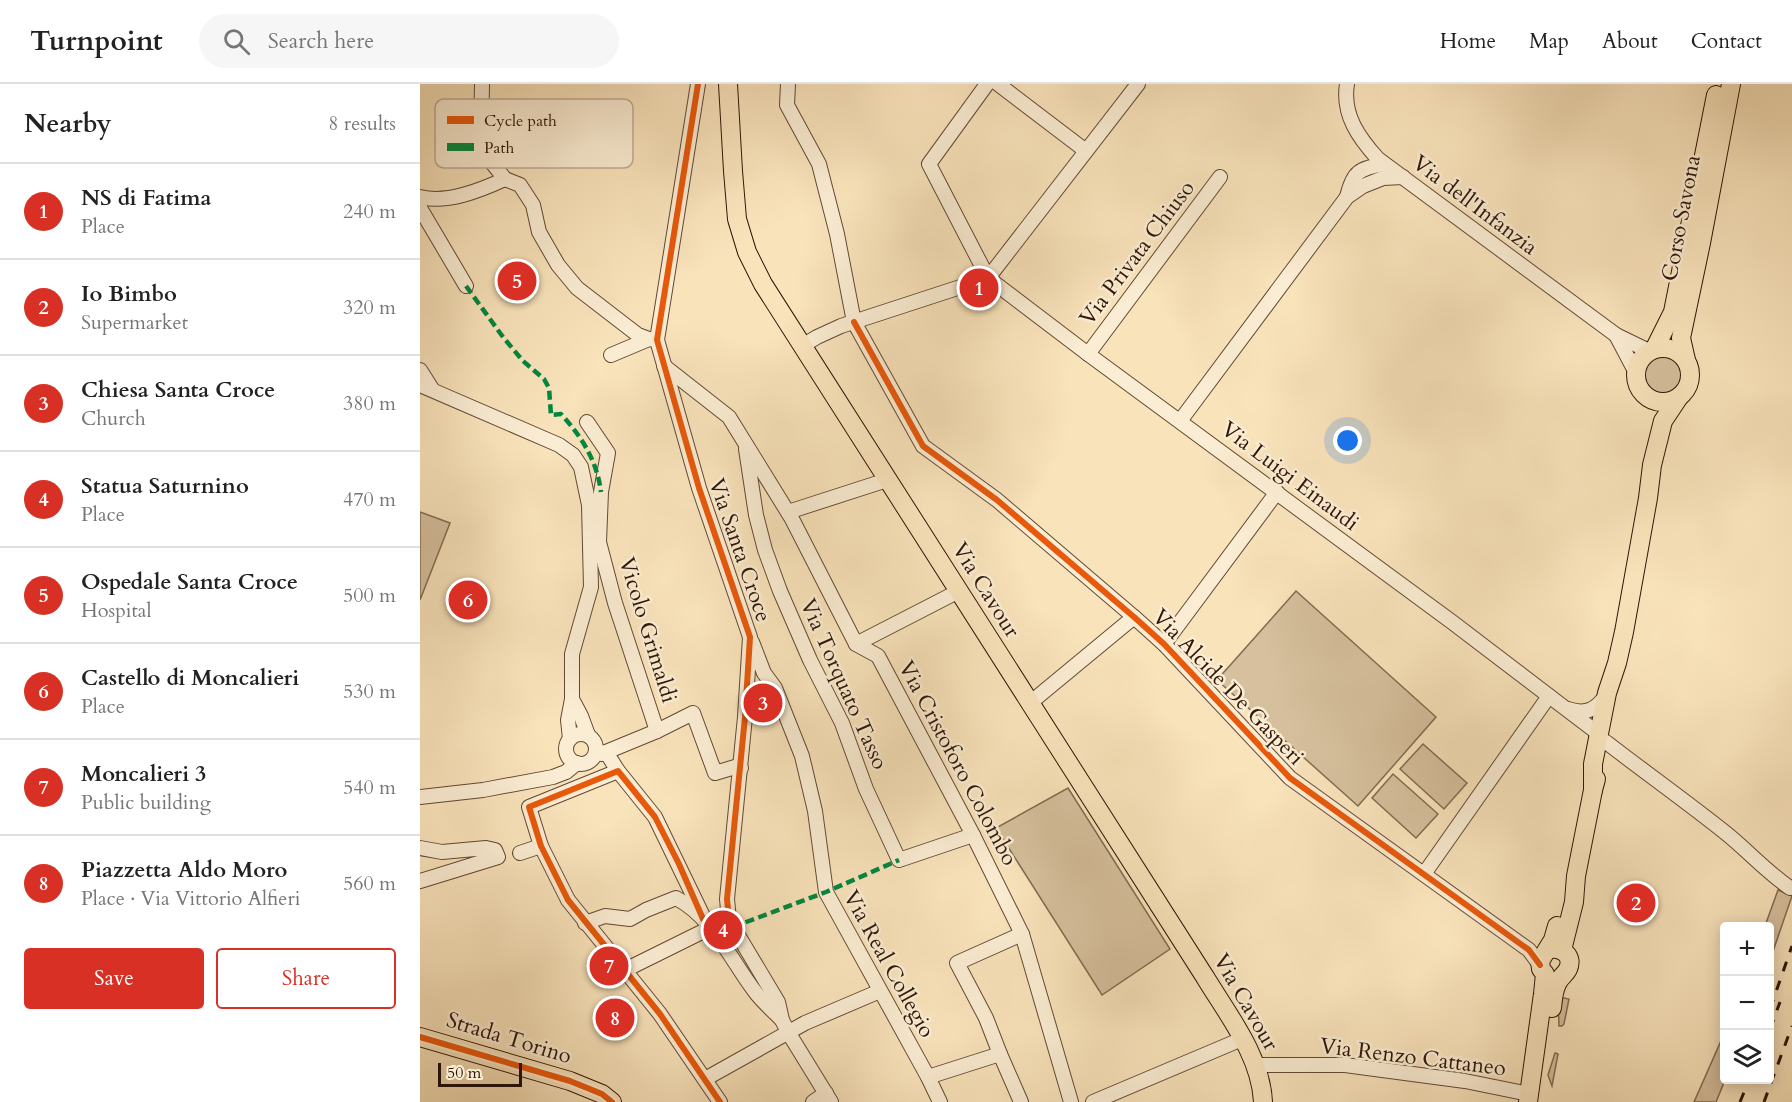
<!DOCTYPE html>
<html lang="en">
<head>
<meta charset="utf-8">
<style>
  :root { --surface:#fff; --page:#f6f6f6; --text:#222; --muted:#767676; --line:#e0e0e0; --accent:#d93025 }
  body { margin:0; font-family:Cardo,serif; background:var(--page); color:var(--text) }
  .controls { position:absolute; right:18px; bottom:18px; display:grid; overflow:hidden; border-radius:6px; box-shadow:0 3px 15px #0003 }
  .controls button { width:54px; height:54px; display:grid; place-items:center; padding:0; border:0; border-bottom:2px solid var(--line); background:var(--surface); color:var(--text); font:30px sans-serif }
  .scale { position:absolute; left:18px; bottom:15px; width:84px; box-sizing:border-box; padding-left:6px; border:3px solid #2e1608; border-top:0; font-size:16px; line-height:21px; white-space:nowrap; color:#2e1608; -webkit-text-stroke:4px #fbedd3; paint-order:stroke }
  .you { position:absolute; left:928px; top:357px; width:21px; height:21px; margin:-15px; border:4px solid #fff; border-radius:50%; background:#1a73e8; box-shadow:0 0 0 9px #1a73e833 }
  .badge { display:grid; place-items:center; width:39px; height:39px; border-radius:50%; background:var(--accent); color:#fff; font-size:20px; font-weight:700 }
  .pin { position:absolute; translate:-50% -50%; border:3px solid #fff; box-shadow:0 2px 6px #0006 }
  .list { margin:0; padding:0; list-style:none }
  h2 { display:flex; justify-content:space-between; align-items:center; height:78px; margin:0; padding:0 24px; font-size:26px }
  h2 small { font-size:20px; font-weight:400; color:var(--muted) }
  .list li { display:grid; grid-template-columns:39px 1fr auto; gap:18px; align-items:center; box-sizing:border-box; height:96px; padding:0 24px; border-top:2px solid var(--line) }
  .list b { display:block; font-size:22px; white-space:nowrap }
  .list p { margin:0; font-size:20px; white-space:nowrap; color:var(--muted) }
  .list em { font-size:20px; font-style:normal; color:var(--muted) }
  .actions { display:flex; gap:12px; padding:18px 24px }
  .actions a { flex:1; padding:14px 0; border:2px solid var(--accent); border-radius:6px; text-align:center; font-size:21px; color:var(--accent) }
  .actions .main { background:var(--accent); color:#fff }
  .icon { flex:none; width:33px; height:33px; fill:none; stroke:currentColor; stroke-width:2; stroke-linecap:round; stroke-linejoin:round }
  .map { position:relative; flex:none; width:1372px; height:1018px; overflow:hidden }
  header { display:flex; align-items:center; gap:36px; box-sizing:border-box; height:84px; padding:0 30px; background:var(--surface); border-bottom:2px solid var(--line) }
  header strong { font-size:28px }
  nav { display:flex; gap:33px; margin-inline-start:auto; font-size:21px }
  .search { width:420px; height:54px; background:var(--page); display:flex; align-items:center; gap:15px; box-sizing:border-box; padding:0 21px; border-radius:33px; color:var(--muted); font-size:22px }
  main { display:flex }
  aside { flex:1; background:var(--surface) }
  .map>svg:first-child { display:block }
  .green { fill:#d6c09d; stroke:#826b52; stroke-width:1.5 }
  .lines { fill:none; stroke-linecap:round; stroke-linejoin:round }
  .minor-casing { stroke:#614935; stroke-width:16 }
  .major-casing { stroke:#2e1608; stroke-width:20 }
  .minor { stroke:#fbedd3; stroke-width:14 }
  .major { stroke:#f9e3bb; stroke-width:18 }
  .rail { stroke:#2e1608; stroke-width:3; stroke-dasharray:10 10; stroke-linecap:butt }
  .quiet { stroke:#00873e; stroke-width:4.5; stroke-dasharray:9 4.5; stroke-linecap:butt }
  .cycleway-casing { stroke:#fbedd3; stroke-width:10 }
  .cycleway { stroke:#e8590c; stroke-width:6 }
  .labels { text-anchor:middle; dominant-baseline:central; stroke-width:5; stroke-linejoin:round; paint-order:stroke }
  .street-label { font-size:22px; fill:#2e1608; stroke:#fbedd3 }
  .key { fill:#fbedd3; stroke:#beac96; stroke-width:1.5 }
  .key-label { font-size:16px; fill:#2e1608 }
</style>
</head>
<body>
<header>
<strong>Turnpoint</strong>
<div class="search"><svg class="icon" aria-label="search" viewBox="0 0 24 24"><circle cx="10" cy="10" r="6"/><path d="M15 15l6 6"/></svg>Search here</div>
<nav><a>Home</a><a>Map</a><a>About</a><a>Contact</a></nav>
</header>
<main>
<aside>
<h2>Nearby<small>8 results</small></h2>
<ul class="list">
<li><span class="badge">1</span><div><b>NS di Fatima</b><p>Place</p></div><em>240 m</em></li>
<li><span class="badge">2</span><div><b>Io Bimbo</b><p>Supermarket</p></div><em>320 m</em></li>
<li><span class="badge">3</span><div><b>Chiesa Santa Croce</b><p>Church</p></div><em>380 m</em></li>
<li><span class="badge">4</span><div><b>Statua Saturnino</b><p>Place</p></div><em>470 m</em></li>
<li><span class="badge">5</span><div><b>Ospedale Santa Croce</b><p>Hospital</p></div><em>500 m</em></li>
<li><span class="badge">6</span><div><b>Castello di Moncalieri</b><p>Place</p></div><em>530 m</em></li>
<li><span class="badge">7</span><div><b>Moncalieri 3</b><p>Public building</p></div><em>540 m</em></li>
<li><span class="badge">8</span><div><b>Piazzetta Aldo Moro</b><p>Place · Via Vittorio Alfieri</p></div><em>560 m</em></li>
</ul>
<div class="actions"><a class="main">Save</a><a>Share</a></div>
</aside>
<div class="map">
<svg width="1372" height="1018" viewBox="0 0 1372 1018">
  <rect width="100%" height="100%" fill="#f9e3bb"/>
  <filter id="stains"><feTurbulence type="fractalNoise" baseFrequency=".00333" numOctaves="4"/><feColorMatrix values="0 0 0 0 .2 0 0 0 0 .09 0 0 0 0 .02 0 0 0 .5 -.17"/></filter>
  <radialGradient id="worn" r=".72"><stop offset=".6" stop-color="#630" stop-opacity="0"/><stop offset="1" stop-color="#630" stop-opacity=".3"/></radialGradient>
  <g class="green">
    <circle cx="1241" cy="291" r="20"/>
    <path d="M 0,428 L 30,439 L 0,516 Z"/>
    <path d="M 876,507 L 1016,633 L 938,722 L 797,596 Z"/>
    <path d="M 1003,660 L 1047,699 L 1024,725 L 980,685 Z"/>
    <path d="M 973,690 L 1018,730 L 996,754 L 952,714 Z"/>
    <path d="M 648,704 L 750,865 L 682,911 L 576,744 Z"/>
    <path d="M 1358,806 L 1372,812 L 1350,876 L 1350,842 L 1345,842 Z"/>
    <path d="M 1138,913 L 1149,915 L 1144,940 L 1142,942 L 1139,942 Z"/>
    <path d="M 1304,950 L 1305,996 L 1296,1018 L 1274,1018 Z"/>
    <path d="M 1135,969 L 1138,970 L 1132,1002 L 1128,991 Z"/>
  </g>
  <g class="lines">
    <g class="minor-casing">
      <g id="minor">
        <path d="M 62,0 L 61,57 L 69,75 L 85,95 L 100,101 L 113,121 L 119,148 L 138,181 L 157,204 L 218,251 L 229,255 L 237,256"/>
        <path d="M 278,0 L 237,256 L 279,404 L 330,553 L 325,633 L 307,815 L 309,836 L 358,918 L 362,936 L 368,948 L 411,1018"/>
        <path d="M 368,0 L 367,21 L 399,80 L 417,150 L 434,238 L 503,362 L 577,416 L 714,533 L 744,560 L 870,694 L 1109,866 L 1120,881"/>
        <path d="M 567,0 L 509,80 L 568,194 L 668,270 L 1032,538 L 1179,650"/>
        <path d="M 578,0 L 666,67"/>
        <path d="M 927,0 C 922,31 939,54 958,75 L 1196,251 L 1229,267"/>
        <path d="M 0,113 C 27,120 61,106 85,95"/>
        <path d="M 927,113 C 933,87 939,85 964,80"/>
        <path d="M 0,124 L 46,202"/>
        <path d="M 1196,251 L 1215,287"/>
        <path d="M 382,262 L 397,253 L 421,242 L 568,194 L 718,0"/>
        <path d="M 668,270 L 800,93"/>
        <path d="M 191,271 L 229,255"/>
        <path d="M 244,282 L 309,333 L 372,435 L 436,560 L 458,572 L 553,751 L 602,850 L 651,1018"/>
        <path d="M 0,286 L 12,305"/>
        <path d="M 0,301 L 139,361 L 153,371 L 161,383 L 169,421 L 171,503 L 152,570 L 152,615 L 148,636 L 150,655"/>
        <path d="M 760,337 L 927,113 L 943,102 L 963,94 L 983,93"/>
        <path d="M 167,338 L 188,369 L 181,408 L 179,458 L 195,519 L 237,647"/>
        <path d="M 326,365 L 336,431 L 345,466 L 360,507 L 390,576 L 422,639 L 446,705 L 479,776 L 553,751"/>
        <path d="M 368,428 L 467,396"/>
        <path d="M 332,558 L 344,589 L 355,604 L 382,672 L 395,727 L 406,808 L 508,993 L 520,1018"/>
        <path d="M 436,560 L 539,507"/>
        <path d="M 744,560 L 857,408"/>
        <path d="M 152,615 L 161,632 L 168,651"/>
        <path d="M 610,619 L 714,533"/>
        <path d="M 1148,625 C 1166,631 1176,626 1187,610"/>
        <circle cx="161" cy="665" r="15"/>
        <path d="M 1186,658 C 1226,689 1267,718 1307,750 C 1329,768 1347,788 1370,804"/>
        <path d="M 186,668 L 198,687 L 235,733 L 282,830"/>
        <path d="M 176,669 L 181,670 L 186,668 L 237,647 L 273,629 L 295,689 L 315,683 L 321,684"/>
        <path d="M 198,687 L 109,723 L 121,762 L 148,816 L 240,930 L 300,1018"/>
        <path d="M 0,713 L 63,706 L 133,693 L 146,688 L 157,679"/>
        <path d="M 0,764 L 22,768 L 66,764 L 75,766 L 78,773 L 0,797"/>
        <path d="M 100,769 L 121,762"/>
        <path d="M 1004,790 L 1129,612"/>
        <path d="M 165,839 L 185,832 L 210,835 L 226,826 L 256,814 C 294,834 311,877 336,909 C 344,919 353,927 362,936"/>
        <path d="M 207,888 L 211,883 L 298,840"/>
        <path d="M 835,981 L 925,981 L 1045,997 L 1109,1010"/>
        <path d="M 508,993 L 580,970"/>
        <path d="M 285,995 L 385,939 L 460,907"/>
        <path d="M 393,1018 L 406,1009"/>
        <path d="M 601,1018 L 580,970 L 566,934 L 537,879 L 602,850"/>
        <path d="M 673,1018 L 822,955"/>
      </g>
    </g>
    <g class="major-casing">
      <g id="major">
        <path d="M 308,0 L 313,87 L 317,135 L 327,168 L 343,200 L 785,893 C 808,931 841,972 843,1018"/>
        <circle cx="1243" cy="291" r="27"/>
        <path d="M 1235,264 L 1253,228 L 1296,11"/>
        <path d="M 1266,276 L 1261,254 L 1281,159 L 1311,0"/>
        <path d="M 1173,706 L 1173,680 L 1187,609 L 1197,579 L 1204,548 L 1228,414 L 1232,381 L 1243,337 L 1259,313"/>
        <path d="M 1130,865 C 1142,863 1154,872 1148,885 C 1145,891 1139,894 1137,900 C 1133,908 1133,916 1132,924"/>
        <path d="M 1142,866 L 1154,818 L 1156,792 L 1173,706 L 1176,695"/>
        <path d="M 0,953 L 150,997 L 182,1010 L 192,1018"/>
        <path d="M 1108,1018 L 1123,910 L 1125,890 L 1121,885 L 1120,877 L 1133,856 L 1137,842"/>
      </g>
    </g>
    <use href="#minor" class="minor"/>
    <use href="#major" class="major"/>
    <g class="rail">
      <path d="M 1350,925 L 1372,862"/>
      <path d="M 1350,945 L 1360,918"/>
      <path d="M 1320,1018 L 1329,996"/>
      <path d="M 1344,1018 L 1372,942"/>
    </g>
    <g class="quiet">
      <path d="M 46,202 L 83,253 L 103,277 L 124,295 L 129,304 L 131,331 L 141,330 C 162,353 177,377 181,408"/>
      <path d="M 313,843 L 406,808 L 479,776"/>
    </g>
    <g class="cycleway-casing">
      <g id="cycleway">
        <path d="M 278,0 L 237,256 L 279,404 L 330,553 L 325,633 L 307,815 L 309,836"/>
        <path d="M 434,238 L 503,362 L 577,416 L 714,533 L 744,560 L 870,694 L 1109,866 L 1120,881"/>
        <path d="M 283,835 L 259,780 L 235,733 L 198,687 L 109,723 L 121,762 L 148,816 L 240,930 L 300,1018"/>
        <path d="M 0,953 L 150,997 L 182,1010 L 192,1018"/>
      </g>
    </g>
    <use href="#cycleway" class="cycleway"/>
  </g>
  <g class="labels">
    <g class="street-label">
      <text transform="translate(1055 121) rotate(37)">Via dell'Infanzia</text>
      <text transform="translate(1261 134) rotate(-79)">Corso Savona</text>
      <text transform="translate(717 169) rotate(-53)">Via Privata Chiuso</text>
      <text transform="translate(870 392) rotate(37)">Via Luigi Einaudi</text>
      <text transform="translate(320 466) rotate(71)">Via Santa Croce</text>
      <text transform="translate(566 506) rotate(58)">Via Cavour</text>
      <text transform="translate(228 546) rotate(73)">Vicolo Grimaldi</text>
      <text transform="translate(424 600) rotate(66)">Via Torquato Tasso</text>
      <text transform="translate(808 603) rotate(46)">Via Alcide De Gasperi</text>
      <text transform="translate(538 679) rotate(62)">Via Cristoforo Colombo</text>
      <text transform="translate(469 880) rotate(61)">Via Real Collegio</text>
      <text transform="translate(826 918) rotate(60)">Via Cavour</text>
      <text transform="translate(89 954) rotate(17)">Strada Torino</text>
      <text transform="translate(993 973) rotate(7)">Via Renzo Cattaneo</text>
    </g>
  </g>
  <rect x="15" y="15" width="198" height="69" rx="9" class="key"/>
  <rect x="27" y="32" width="27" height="8" fill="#e8590c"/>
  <rect x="27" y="59" width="27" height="8" fill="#00873e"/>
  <g class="key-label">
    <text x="64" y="42">Cycle path</text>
    <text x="64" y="69">Path</text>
  </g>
  <rect width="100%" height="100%" filter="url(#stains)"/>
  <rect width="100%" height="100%" fill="url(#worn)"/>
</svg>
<div class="controls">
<button>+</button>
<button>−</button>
<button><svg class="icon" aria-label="layers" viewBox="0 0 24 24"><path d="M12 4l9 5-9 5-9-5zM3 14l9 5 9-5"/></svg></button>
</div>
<div class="scale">50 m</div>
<div class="you"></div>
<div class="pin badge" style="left:559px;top:204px">1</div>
<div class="pin badge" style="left:1216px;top:819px">2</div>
<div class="pin badge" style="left:343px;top:619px">3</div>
<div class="pin badge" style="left:303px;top:846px">4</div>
<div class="pin badge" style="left:97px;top:197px">5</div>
<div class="pin badge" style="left:48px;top:516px">6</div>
<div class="pin badge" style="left:189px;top:882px">7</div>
<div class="pin badge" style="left:195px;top:934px">8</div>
</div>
</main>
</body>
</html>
